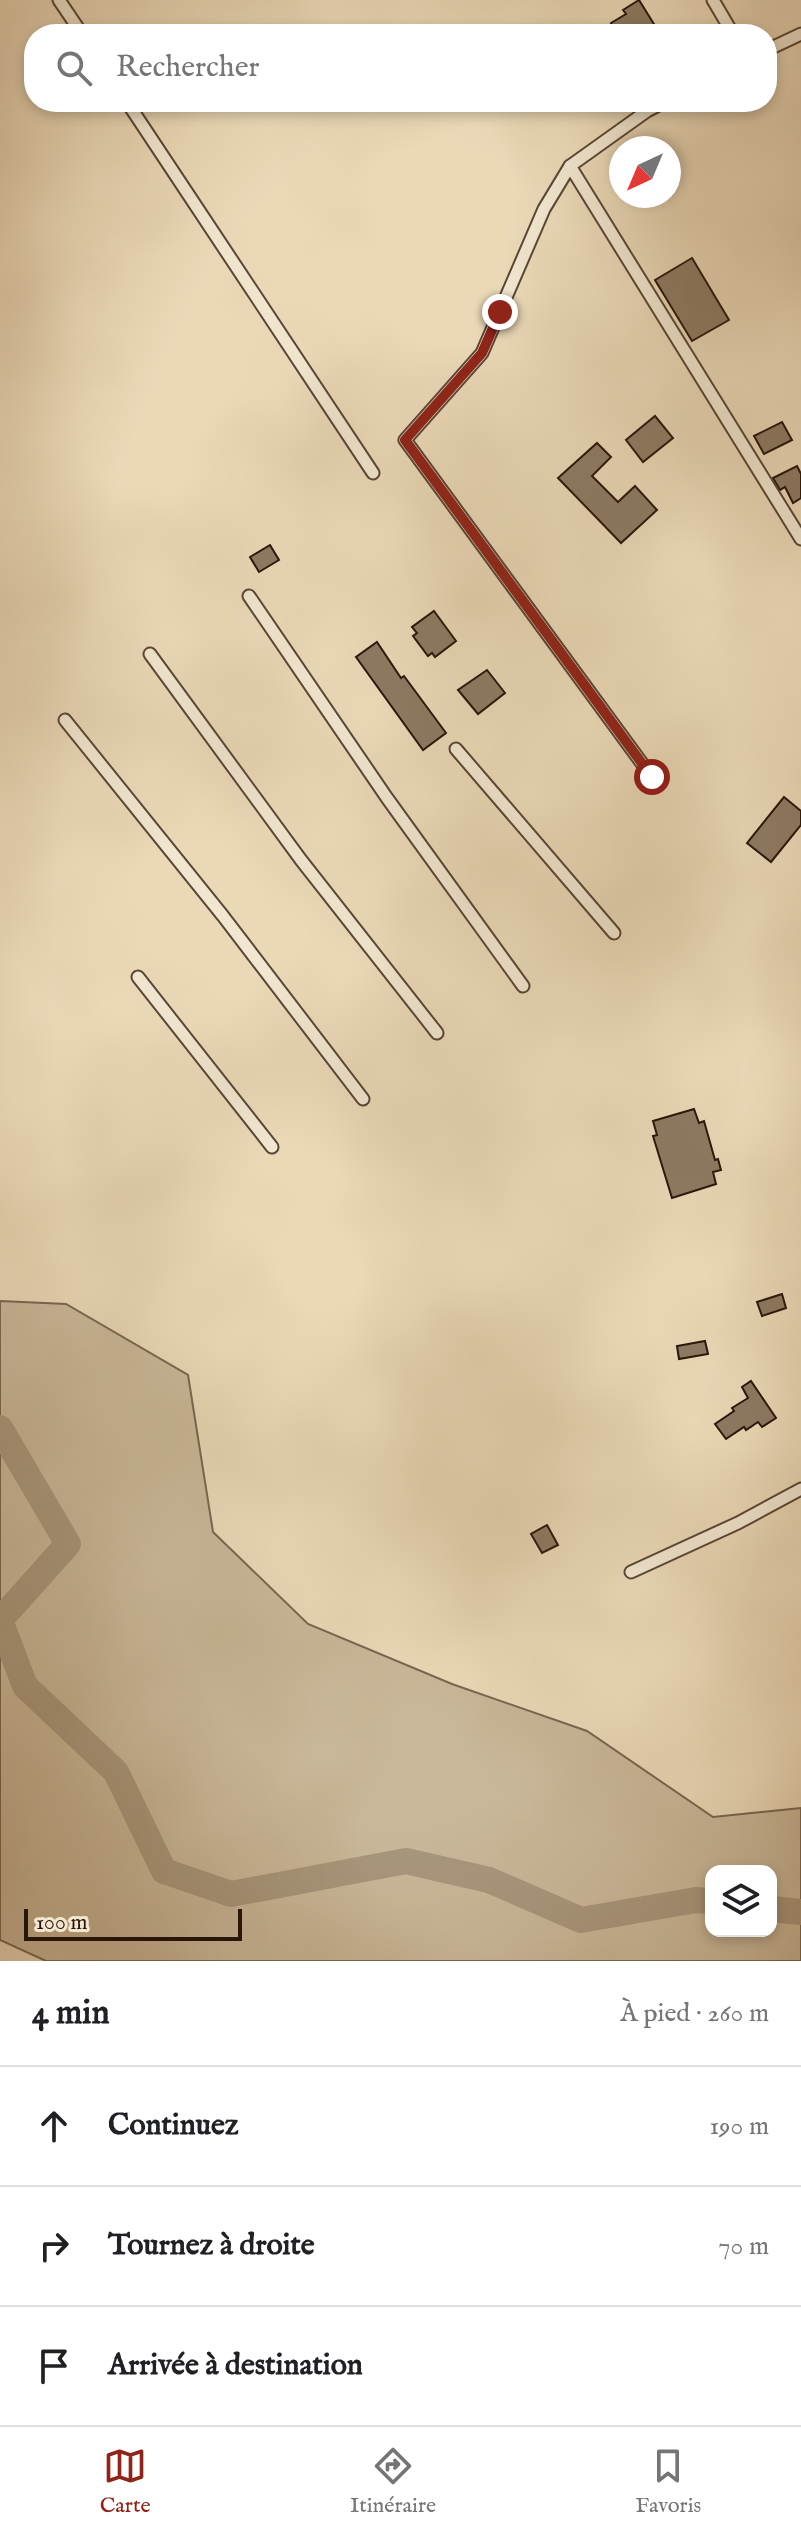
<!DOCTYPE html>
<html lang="fr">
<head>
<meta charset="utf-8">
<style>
  :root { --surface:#fff; --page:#f6f6f6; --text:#202124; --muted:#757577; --line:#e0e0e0; --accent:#8f2418 }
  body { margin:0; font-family:"IM FELL English",serif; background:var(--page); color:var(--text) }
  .controls { position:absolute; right:24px; bottom:24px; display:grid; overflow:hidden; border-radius:16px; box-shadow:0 4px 12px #0003 }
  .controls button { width:72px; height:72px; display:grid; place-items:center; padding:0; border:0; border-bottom:2px solid var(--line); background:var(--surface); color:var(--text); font:40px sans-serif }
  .compass { position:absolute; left:609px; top:136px; width:72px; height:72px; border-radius:50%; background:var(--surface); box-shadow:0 4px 12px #0003; rotate:224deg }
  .scale { position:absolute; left:24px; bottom:20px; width:218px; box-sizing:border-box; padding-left:8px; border:4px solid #291509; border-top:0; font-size:22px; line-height:28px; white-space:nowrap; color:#291509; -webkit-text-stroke:6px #f1e6d0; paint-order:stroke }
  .stop { position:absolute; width:24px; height:24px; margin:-18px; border:6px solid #8f2418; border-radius:50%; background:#fff }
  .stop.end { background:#8f2418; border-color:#fff; box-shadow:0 2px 8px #0008 }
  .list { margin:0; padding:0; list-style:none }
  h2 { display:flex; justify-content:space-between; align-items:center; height:104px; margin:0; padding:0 32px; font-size:34px }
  h2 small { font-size:26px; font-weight:400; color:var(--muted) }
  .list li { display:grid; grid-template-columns:52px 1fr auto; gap:24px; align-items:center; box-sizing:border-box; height:120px; padding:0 32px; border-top:2px solid var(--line) }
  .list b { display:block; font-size:30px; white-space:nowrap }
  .list em { font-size:26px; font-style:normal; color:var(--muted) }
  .icon { flex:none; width:44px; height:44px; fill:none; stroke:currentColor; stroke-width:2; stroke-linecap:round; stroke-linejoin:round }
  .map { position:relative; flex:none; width:801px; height:1961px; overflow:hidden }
  .search { position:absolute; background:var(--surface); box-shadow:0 4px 12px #0003; left:24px; right:24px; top:24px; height:88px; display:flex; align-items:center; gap:20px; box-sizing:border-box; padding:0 28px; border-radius:32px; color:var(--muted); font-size:30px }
  .sheet { height:464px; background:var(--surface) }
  nav { display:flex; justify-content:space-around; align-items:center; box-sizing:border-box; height:112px; border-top:2px solid var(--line); background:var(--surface); font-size:22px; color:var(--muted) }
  nav a { display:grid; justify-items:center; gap:4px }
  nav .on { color:var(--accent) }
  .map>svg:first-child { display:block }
  .green { fill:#c9b799; stroke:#796651; stroke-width:2; fill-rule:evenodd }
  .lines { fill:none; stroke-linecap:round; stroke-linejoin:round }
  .river { stroke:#a8967c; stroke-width:26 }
  .building { fill:#8d7a63; stroke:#291509; stroke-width:2 }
  .minor-casing { stroke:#594634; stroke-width:15 }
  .minor { stroke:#f1e6d0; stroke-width:11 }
  .route { stroke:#8f2418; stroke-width:10 }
</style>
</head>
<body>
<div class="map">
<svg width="801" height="1961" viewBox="0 0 801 1961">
  <rect width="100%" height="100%" fill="#ead8b7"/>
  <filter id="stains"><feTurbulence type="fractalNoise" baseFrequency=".0025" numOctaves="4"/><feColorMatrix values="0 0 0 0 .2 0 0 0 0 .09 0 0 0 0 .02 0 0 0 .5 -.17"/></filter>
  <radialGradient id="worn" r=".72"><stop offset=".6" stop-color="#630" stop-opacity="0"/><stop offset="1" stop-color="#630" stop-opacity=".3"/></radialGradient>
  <path class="green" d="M 0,1301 L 66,1304 L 188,1375 L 213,1532 L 308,1624 L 452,1684 L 587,1731 L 713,1817 L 801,1808 L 801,1961 L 46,1961 L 0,1940 ZM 711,1871 L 771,1871 L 771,1931 L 711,1931 Z"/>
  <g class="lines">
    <g class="river">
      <path d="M 0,1428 L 68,1544 L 0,1620"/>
      <path d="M 0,1620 L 25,1686 L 116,1772 L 164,1871 L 231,1894 L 406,1861 L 489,1880 L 581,1920 L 696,1900 L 711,1901"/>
      <path d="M 771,1909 L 801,1912"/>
    </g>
  </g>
  <g class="building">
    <path d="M 639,0 L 657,29 L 649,34 L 618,34 L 611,23 L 626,14 L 623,10 Z"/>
    <path d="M 692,258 L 729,320 L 692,341 L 655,280 Z"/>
    <path d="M 655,416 L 673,438 L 643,462 L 626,440 Z"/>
    <path d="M 782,422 L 792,440 L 764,454 L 754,436 Z"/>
    <path d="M 597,443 L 611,457 L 592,476 L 618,502 L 635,486 L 657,510 L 621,543 L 558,478 Z"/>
    <path d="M 797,466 L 801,474 L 801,498 L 793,503 L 785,487 L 780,490 L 773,478 Z"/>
    <path d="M 270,545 L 279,560 L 259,572 L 250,557 Z"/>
    <path d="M 434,611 L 456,641 L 435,657 L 432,653 L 428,656 L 413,636 L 417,633 L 412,627 Z"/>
    <path d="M 377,642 L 401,678 L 404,676 L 446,733 L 423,750 L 356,657 Z"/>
    <path d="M 487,670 L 505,693 L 478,714 L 458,690 Z"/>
    <path d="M 784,797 L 801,811 L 801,825 L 771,862 L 747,843 Z"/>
    <path d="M 694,1109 L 699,1123 L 704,1121 L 715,1160 L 718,1159 L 721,1170 L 713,1172 L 716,1184 L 672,1198 L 653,1136 L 657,1135 L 653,1121 Z"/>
    <path d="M 782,1294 L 786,1308 L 762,1316 L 757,1302 Z"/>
    <path d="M 705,1341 L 708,1354 L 679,1359 L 677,1346 Z"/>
    <path d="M 751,1381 L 776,1418 L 762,1427 L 758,1422 L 746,1430 L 744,1427 L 726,1439 L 715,1424 L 734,1411 L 732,1408 L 748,1398 L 742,1387 Z"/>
    <path d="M 547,1525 L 558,1545 L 542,1553 L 531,1534 Z"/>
  </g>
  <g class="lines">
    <g class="minor-casing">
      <g id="minor">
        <path d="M 59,0 L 82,34"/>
        <path d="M 713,0 L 733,34"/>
        <path d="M 767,50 L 801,34"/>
        <path d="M 127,102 L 373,473"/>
        <path d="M 570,166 L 801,539"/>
        <path d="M 249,596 L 387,798 L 523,986"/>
        <path d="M 150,654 L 301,860 L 437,1033"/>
        <path d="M 65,720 L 223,916 L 363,1099"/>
        <path d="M 456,749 L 614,933"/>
        <path d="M 652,777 L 405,440 L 482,353 L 544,209 L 570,166 L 647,111 L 664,102"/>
        <path d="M 138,977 L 272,1147"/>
        <path d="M 631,1572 L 738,1523 L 801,1489"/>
      </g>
    </g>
    <use href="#minor" class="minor"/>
  </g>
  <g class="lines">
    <path class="route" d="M 500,312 L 482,353 L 405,440 L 652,777"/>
  </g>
  <rect width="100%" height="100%" filter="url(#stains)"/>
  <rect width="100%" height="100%" fill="url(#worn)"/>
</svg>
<div class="controls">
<button><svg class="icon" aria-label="layers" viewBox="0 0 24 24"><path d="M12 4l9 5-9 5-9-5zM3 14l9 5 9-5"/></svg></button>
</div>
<svg class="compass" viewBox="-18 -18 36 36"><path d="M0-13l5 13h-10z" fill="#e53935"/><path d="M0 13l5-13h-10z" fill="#757577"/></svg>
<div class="scale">100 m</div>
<div class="stop" style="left:652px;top:777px"></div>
<div class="stop end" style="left:500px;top:312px"></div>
<div class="search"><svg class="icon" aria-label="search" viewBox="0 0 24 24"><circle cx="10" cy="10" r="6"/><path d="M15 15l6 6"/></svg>Rechercher</div>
</div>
<section class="sheet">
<h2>4 min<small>À pied · 260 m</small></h2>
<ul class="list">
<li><svg class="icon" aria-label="ahead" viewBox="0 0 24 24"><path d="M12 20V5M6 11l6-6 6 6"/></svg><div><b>Continuez</b></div><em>190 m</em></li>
<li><svg class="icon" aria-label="right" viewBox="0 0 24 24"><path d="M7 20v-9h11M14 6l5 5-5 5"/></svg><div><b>Tournez à droite</b></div><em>70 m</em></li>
<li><svg class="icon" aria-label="arrive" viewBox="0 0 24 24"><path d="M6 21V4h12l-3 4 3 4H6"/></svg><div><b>Arrivée à destination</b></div></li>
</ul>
</section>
<nav>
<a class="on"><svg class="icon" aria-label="map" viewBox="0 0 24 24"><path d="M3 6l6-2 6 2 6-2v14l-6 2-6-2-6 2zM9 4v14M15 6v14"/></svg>Carte</a>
<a><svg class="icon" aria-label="directions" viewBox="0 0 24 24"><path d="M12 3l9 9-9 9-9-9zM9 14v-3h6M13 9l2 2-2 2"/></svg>Itinéraire</a>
<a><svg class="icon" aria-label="saved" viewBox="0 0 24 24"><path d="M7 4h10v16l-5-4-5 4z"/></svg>Favoris</a>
</nav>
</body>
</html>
